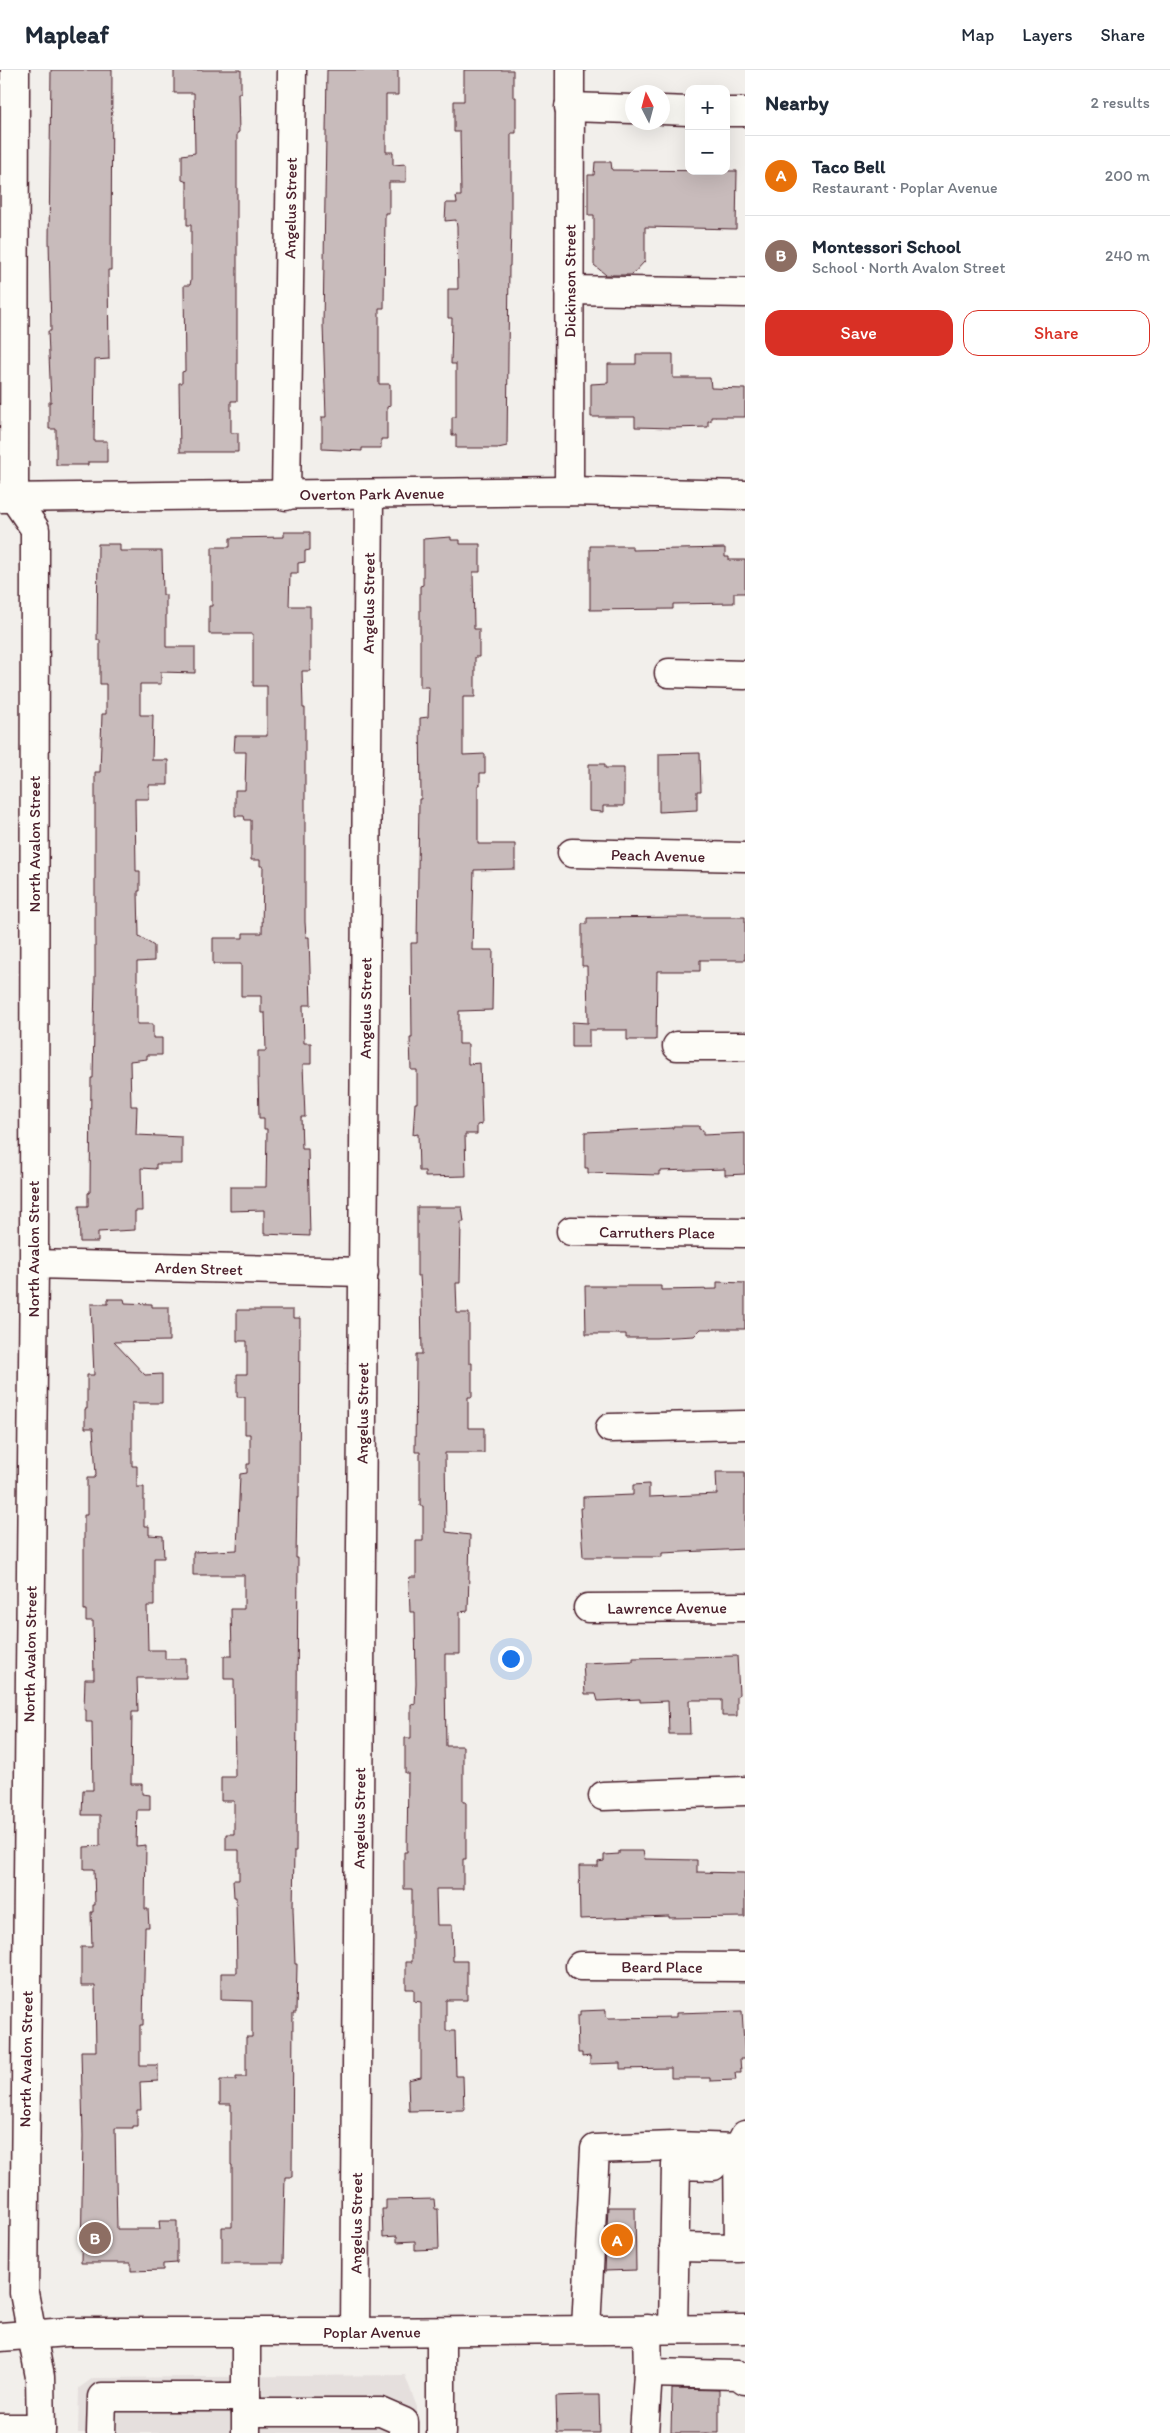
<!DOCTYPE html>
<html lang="en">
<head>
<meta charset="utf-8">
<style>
  :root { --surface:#fff; --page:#f6f6f7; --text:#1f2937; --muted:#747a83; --line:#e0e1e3; --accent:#d93025 }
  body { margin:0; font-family:Itim,sans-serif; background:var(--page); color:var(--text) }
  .controls { position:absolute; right:15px; top:15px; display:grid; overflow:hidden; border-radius:10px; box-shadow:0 5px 20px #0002 }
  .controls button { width:45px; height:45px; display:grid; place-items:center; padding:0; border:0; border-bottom:1px solid var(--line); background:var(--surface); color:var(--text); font:25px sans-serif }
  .compass { position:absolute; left:625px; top:15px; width:45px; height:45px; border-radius:50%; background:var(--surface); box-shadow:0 5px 20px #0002; rotate:354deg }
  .you { position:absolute; left:510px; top:1588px; width:18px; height:18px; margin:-12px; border:4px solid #fff; border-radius:50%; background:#1a73e8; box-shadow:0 0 0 8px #1a73e833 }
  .badge { display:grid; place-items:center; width:32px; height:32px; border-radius:50%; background:var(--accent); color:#fff; font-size:16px; font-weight:700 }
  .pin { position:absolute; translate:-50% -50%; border:2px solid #fff; box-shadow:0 1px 5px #0006 }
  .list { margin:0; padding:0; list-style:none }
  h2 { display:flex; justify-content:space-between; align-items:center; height:65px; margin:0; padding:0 20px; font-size:21px }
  h2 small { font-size:16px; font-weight:400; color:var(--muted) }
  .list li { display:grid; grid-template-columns:32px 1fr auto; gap:15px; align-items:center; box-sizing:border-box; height:80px; padding:0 20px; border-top:1px solid var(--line) }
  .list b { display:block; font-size:19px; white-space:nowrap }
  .list p { margin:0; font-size:16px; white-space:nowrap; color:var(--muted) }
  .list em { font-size:16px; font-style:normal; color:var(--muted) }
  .actions { display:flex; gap:10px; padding:15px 20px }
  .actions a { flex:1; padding:11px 0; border:1px solid var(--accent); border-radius:15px; text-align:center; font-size:18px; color:var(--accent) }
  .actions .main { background:var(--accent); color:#fff }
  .map { position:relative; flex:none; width:745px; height:2363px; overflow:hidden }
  header { display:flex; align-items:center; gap:30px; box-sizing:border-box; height:70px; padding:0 25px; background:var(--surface); border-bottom:1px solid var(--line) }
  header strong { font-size:24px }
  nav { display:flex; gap:28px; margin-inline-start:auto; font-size:18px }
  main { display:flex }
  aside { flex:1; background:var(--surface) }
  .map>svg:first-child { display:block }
  .built { fill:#e5dfdd }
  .building { fill:#c8bbbb; stroke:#4a1f2b }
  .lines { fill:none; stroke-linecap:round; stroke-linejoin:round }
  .minor-casing { stroke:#4a1f2b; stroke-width:31 }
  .major-casing { stroke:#4a1f2b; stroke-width:31 }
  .minor { stroke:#fdfcf7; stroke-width:28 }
  .major { stroke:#fdfcf7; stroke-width:28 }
  .labels { text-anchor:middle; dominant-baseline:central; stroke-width:4; stroke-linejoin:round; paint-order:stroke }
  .street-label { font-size:16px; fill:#4a1f2b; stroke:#fdfcf7 }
</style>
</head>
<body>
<header>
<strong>Mapleaf</strong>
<nav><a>Map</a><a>Layers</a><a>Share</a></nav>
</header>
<main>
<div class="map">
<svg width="745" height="2363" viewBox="0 0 745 2363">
  <rect width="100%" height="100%" fill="#f2efeb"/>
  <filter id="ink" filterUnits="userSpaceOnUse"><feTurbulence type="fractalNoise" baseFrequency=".02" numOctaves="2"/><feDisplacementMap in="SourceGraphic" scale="10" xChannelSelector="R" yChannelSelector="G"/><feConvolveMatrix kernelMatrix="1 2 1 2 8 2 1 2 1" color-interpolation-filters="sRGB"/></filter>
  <g filter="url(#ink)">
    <path class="built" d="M 405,2305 L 417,2337 L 417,2363 L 78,2363 L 79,2318 L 93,2308 Z"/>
    <g class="building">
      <path d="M 51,0 L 112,0 L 111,200 L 108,200 L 109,289 L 95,290 L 94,371 L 107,371 L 107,392 L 88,392 L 88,395 L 56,395 L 56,359 L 49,359 L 49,332 L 51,332 L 48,261 L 51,261 L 49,170 Z"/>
      <path d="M 174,0 L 241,0 L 241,23 L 238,23 L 239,62 L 237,63 L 237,331 L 231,331 L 231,363 L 238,363 L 238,382 L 180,382 L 179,313 L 182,313 L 182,302 L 185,301 L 184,215 L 190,215 L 191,210 L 191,155 L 187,155 L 187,112 L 182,110 L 182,85 L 195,83 L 194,23 L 174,23 Z"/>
      <path d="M 327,0 L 398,0 L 398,25 L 386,25 L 386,82 L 393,82 L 393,95 L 406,94 L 406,112 L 389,112 L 389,143 L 385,143 L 384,238 L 379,238 L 379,314 L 390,314 L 390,336 L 387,337 L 387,369 L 381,369 L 381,378 L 362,378 L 362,381 L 322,379 L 322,347 L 326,347 L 323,255 Z"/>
      <path d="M 464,0 L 513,0 L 513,27 L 516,27 L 516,63 L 511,63 L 511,153 L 510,196 L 509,196 L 507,376 L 498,378 L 456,378 L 456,365 L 452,365 L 452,347 L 456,347 L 456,294 L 451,294 L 452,248 L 448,248 L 448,219 L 458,219 L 457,157 L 456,150 L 445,151 L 446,133 L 457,133 L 456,126 L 461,126 L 460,62 L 454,62 L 454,31 L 464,31 Z"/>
      <path d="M 595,92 L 611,92 L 612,100 L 737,101 L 736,159 L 645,157 L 645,191 L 632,205 L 606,205 L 594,195 L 594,145 L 588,145 L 588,105 L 594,105 Z"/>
      <path d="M 636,284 L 673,284 L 673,308 L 710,308 L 711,318 L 745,319 L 745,347 L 711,347 L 711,351 L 708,351 L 708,357 L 673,358 L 635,357 L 635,347 L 591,347 L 591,314 L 608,313 L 608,294 L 636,294 Z"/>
      <path d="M 284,462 L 310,462 L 310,480 L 305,481 L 305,492 L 298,493 L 298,503 L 290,503 L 289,536 L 310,536 L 310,601 L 302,601 L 303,638 L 305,638 L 305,852 L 306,867 L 309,867 L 311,935 L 303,935 L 304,973 L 311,973 L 311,994 L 303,994 L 305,1047 L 301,1047 L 302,1079 L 308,1079 L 310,1166 L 264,1164 L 264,1140 L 230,1141 L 230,1117 L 266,1117 L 267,1059 L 264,1059 L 264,1048 L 259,1048 L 258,1003 L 258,981 L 266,981 L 265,943 L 261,943 L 261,926 L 241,926 L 241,894 L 213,894 L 213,868 L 243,868 L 243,863 L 262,863 L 263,796 L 260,796 L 260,790 L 251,790 L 251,750 L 245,750 L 244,746 L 235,746 L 235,720 L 245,720 L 246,682 L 234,682 L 235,666 L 267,666 L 267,616 L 253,616 L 253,564 L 209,564 L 209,536 L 212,536 L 212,477 L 230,477 L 230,468 L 284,467 Z"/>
      <path d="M 451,467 L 451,470 L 460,470 L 460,474 L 480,474 L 480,502 L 473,502 L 474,559 L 479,559 L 479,587 L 475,587 L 475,627 L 463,627 L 463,685 L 485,684 L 485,703 L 480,703 L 480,715 L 478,715 L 478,774 L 515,774 L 515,799 L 474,800 L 472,880 L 493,880 L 492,940 L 459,941 L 459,974 L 468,974 L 468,994 L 480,993 L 482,1054 L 477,1055 L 477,1064 L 465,1064 L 466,1106 L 425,1107 L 425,1101 L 419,1101 L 418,1064 L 413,1065 L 415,1033 L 417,1033 L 417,1000 L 411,1000 L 410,968 L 412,968 L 411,873 L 417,873 L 419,729 L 421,729 L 420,648 L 428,647 L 429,617 L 420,617 L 420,516 L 423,515 L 423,469 Z"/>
      <path d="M 98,474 L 120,474 L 120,481 L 162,481 L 163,525 L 166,525 L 166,577 L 195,577 L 195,603 L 161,602 L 161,614 L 140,614 L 140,645 L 153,645 L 152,690 L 168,690 L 168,715 L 149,715 L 149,729 L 135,729 L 136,801 L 140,801 L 140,821 L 138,821 L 139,866 L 154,876 L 154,891 L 137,892 L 137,954 L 153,954 L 153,968 L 162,968 L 162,985 L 147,985 L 147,989 L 130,991 L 131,1036 L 137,1036 L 136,1065 L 182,1067 L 182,1094 L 156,1094 L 156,1099 L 141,1098 L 142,1141 L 135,1141 L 135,1160 L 98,1162 L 98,1172 L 80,1172 L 79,1136 L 88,1136 L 88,1123 L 90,1122 L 91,1008 L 93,1008 L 95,910 L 95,702 L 100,702 L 102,644 L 106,644 L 106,614 L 100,614 L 100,570 L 97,570 Z"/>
      <path d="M 590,476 L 632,476 L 632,480 L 725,478 L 725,487 L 729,487 L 729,490 L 745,490 L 745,523 L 734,523 L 734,533 L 673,534 L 673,539 L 590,540 Z"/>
      <path d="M 700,683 L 701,721 L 697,721 L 697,740 L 659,742 L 659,684 Z"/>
      <path d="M 589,694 L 605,694 L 605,698 L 624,698 L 624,736 L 603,736 L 603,742 L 589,741 Z"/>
      <path d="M 687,847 L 745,847 L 745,890 L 700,890 L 700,901 L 657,901 L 656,970 L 627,970 L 627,960 L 589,960 L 589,977 L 572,977 L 572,952 L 588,953 L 587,896 L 582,896 L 582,854 L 587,854 L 587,848 Z"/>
      <path d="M 673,1056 L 699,1056 L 699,1059 L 703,1060 L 703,1065 L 745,1063 L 745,1104 L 725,1105 L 725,1099 L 659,1101 L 659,1105 L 588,1103 L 588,1098 L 585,1098 L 585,1062 L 673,1058 Z"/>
      <path d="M 417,1137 L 462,1137 L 464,1152 L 461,1152 L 460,1213 L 456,1213 L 457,1243 L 469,1243 L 469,1293 L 472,1293 L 472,1327 L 468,1327 L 468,1358 L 484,1358 L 484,1383 L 445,1383 L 446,1462 L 470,1465 L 468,1541 L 460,1542 L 460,1584 L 445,1584 L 445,1605 L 446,1676 L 463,1676 L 463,1732 L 466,1732 L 466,1789 L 463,1789 L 463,1819 L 436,1819 L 437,1855 L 452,1855 L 453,1891 L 467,1891 L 467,1930 L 446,1930 L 446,1961 L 455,1961 L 456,2006 L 463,2006 L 464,2040 L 409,2041 L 408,2010 L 421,2007 L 421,1932 L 414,1931 L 414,1919 L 406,1919 L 406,1892 L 412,1892 L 412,1819 L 404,1819 L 404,1782 L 407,1782 L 408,1703 L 405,1703 L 405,1668 L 411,1668 L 411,1634 L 415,1635 L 416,1614 L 415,1542 L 410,1542 L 409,1513 L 410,1507 L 416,1507 L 416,1471 L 423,1471 L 423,1436 L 420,1436 L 420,1382 L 415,1382 L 416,1284 L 422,1284 L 421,1221 L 420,1206 L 417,1206 Z"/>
      <path d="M 717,1212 L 745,1213 L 745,1259 L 701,1259 L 694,1266 L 656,1268 L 626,1268 L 626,1264 L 586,1264 L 585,1216 L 661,1216 L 661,1220 L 717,1219 Z"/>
      <path d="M 108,1229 L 124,1229 L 125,1233 L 152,1234 L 152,1237 L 169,1237 L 169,1271 L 114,1272 L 145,1305 L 162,1304 L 162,1333 L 132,1333 L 132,1396 L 137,1396 L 137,1417 L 144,1417 L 144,1456 L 149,1456 L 149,1465 L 163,1466 L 164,1488 L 154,1488 L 154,1536 L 147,1536 L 148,1580 L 165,1580 L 165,1589 L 186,1589 L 186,1608 L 137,1608 L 138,1642 L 132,1642 L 131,1714 L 142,1714 L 142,1724 L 150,1725 L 150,1740 L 137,1740 L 136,1776 L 146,1775 L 145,1839 L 148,1839 L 149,1857 L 145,1857 L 145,1860 L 143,1955 L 140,1955 L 140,1995 L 158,1995 L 158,2011 L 140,2012 L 141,2040 L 137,2040 L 137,2056 L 133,2056 L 133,2058 L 115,2058 L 117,2159 L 160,2159 L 159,2151 L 177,2151 L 177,2193 L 163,2194 L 163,2200 L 131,2201 L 131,2193 L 81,2193 L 83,2066 L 81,1981 L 96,1981 L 95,1916 L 81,1916 L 81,1877 L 92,1877 L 91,1842 L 93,1842 L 93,1835 L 95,1835 L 94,1799 L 84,1799 L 84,1777 L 100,1776 L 100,1745 L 82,1745 L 83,1720 L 93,1720 L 92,1652 L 86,1652 L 86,1640 L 84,1640 L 85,1609 L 94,1609 L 93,1551 L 86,1551 L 86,1540 L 84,1540 L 84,1445 L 87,1445 L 87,1408 L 94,1408 L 96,1405 L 93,1358 L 85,1358 L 85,1339 L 87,1339 L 87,1305 L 94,1305 L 91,1234 L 108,1234 Z"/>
      <path d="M 237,1240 L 293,1240 L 293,1248 L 300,1248 L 299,1428 L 297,1428 L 296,1488 L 298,1488 L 296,1781 L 294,1781 L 293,1839 L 295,1894 L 297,1894 L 296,1943 L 293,1943 L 292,2107 L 285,2107 L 283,2193 L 222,2193 L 222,2157 L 232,2157 L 232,2095 L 231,2095 L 231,2034 L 220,2034 L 220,2010 L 236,2010 L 236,2007 L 246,2007 L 246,1967 L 252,1967 L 252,1931 L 221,1930 L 221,1903 L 237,1903 L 236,1827 L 234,1827 L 233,1810 L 239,1810 L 239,1780 L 226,1780 L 226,1764 L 234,1764 L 234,1731 L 221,1731 L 221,1707 L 235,1707 L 234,1609 L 224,1609 L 224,1586 L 232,1586 L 231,1539 L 244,1539 L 244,1505 L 193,1505 L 193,1482 L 237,1480 L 240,1404 L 247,1403 L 247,1394 L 250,1394 L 250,1364 L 245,1364 L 245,1327 L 237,1327 L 237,1304 L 247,1304 L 247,1271 L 237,1271 Z"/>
      <path d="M 716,1402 L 745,1402 L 745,1479 L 662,1483 L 662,1487 L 583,1487 L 580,1438 L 583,1438 L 583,1427 L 633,1425 L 633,1415 L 649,1414 L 649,1427 L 717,1424 Z"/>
      <path d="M 737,1586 L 739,1624 L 737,1627 L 737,1646 L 722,1646 L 722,1630 L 689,1630 L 690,1664 L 669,1664 L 668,1631 L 640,1632 L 640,1629 L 598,1631 L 596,1624 L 585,1624 L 583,1593 L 633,1591 L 633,1588 Z"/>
      <path d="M 619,1781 L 643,1781 L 645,1789 L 697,1790 L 697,1802 L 745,1803 L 745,1847 L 669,1848 L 669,1846 L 580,1849 L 579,1796 L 598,1796 L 598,1792 L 604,1791 L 604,1785 L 619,1784 Z"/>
      <path d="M 606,1940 L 606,1946 L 609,1948 L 676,1947 L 676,1943 L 742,1941 L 745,1989 L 740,1989 L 741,2003 L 735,2003 L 736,2010 L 710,2011 L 710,2008 L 671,2008 L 671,1998 L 620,1999 L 620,1993 L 590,1994 L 590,1986 L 582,1987 L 582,1983 L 578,1983 L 577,1946 L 580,1946 L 580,1941 Z"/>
      <path d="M 434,2129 L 435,2139 L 438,2139 L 439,2179 L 415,2180 L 415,2171 L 397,2172 L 397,2166 L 383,2167 L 382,2139 L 386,2139 L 386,2130 Z"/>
      <path d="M 608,2137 L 635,2137 L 636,2200 L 605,2201 Z"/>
      <path d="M 672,2319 L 719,2320 L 719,2363 L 671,2363 Z"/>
      <path d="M 585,2325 L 599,2325 L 600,2363 L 557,2363 L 556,2326 Z"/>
    </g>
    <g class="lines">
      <g class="minor-casing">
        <g id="minor">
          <path d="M 15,0 L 14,428 L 35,459 L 34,1194 L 24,2223 L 40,2307 L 41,2363"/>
          <path d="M 569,37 L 632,39"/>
          <path d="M 662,40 L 689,41"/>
          <path d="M 726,42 L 745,42"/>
          <path d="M 569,220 L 745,223"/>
          <path id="s1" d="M 569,421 L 570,0"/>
          <path id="s2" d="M 286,426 L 292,0"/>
          <path id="s3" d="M 0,428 L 569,421 L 745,425"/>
          <path d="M 669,603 L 745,605"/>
          <path id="s4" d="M 572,783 L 745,787"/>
          <path d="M 677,976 L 745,976"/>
          <path id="s5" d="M 571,1161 L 745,1163"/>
          <path id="s6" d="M 34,1194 L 364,1202"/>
          <path d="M 610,1358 L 745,1355"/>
          <path id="s7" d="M 588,1538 L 745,1537"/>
          <path d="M 603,1726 L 745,1721"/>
          <path id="s8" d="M 580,1896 L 745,1897"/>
          <path d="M 674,2177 L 739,2178 L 738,2078 L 745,2065"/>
          <path d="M 586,2259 L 595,2079 L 674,2076 L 738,2078"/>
          <path d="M 673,2259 L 676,2095 L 713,2096"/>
          <path id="s9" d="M 355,2262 L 369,425"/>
          <path d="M 246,2263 L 246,2363"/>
          <path d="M 648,2303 L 738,2305 L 745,2310"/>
          <path d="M 246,2342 L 381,2342 L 404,2352 L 404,2363"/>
          <path d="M 0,2358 L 41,2358"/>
          <path d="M 101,2363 L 102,2327 L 246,2327"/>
          <path d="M 441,2363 L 441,2262"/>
          <path d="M 644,2363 L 648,2303 L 647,2259"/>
        </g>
      </g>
      <g class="major-casing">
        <g id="major">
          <path id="s10" d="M 0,2267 L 67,2262 L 355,2262 L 745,2259"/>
        </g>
      </g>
      <use href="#minor" class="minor"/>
      <use href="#major" class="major"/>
    </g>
  </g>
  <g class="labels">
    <g class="street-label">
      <text stroke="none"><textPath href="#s2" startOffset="288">Angelus Street</textPath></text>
      <text stroke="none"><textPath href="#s1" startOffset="210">Dickinson Street</textPath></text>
      <text stroke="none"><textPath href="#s3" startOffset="372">Overton Park Avenue</textPath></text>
      <text stroke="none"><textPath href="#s9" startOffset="1729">Angelus Street</textPath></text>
      <text transform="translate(34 774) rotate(-90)">North Avalon Street</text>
      <text stroke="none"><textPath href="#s4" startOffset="86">Peach Avenue</textPath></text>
      <text stroke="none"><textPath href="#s9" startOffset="1324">Angelus Street</textPath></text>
      <text stroke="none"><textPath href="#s5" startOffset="86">Carruthers Place</textPath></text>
      <text transform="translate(33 1179) rotate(-90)">North Avalon Street</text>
      <text stroke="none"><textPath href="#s6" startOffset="165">Arden Street</textPath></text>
      <text stroke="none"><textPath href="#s9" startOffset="919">Angelus Street</textPath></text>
      <text stroke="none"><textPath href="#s7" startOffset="79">Lawrence Avenue</textPath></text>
      <text transform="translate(30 1584) rotate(-89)">North Avalon Street</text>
      <text stroke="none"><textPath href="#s9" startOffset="514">Angelus Street</textPath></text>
      <text stroke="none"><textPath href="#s8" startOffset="82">Beard Place</textPath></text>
      <text transform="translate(26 1989) rotate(-89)">North Avalon Street</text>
      <text stroke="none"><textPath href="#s9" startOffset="109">Angelus Street</textPath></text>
      <text stroke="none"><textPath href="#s10" startOffset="372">Poplar Avenue</textPath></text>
    </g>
  </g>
</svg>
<div class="controls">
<button>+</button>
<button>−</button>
</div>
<svg class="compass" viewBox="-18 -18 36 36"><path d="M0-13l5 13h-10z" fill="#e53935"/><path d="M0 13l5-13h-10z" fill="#747a83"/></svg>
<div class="you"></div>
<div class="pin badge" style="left:617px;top:2170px;background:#e8710a">A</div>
<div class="pin badge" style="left:95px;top:2168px;background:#8d6e63">B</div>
</div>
<aside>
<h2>Nearby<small>2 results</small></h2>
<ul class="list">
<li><span class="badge" style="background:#e8710a">A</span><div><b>Taco Bell</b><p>Restaurant · Poplar Avenue</p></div><em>200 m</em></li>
<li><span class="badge" style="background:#8d6e63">B</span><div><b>Montessori School</b><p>School · North Avalon Street</p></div><em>240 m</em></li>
</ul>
<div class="actions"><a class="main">Save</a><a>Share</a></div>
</aside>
</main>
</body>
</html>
